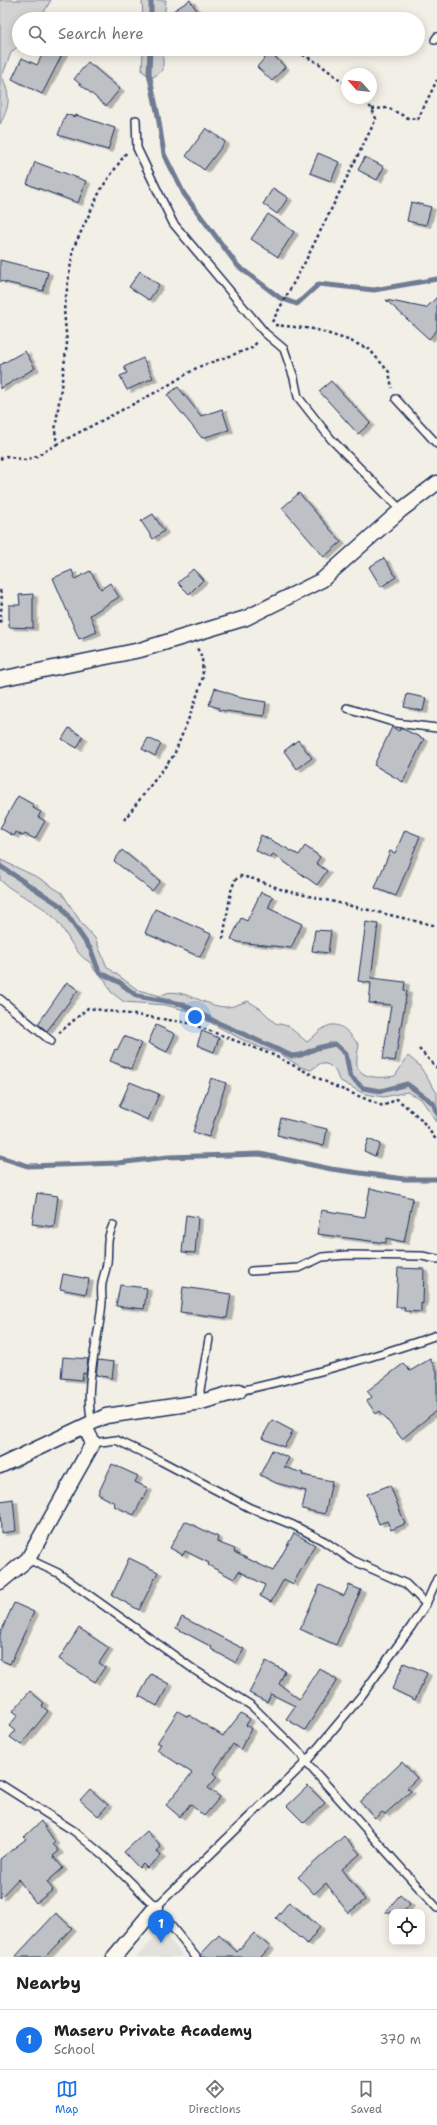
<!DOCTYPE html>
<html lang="en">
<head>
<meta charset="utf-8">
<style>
  :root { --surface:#fff; --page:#f2f2f2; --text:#222; --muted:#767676; --line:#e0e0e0; --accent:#1a73e8 }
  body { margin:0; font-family:"Shantell Sans",sans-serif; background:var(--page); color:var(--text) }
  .controls { position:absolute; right:12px; bottom:12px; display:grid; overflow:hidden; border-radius:8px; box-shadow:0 2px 10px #0003 }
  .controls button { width:36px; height:36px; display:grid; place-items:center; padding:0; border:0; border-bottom:1px solid var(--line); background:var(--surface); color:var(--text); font:20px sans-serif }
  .compass { position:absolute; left:341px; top:68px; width:36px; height:36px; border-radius:50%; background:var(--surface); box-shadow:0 2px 10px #0003; rotate:297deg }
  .you { position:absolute; left:195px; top:1017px; width:14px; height:14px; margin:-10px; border:3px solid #fff; border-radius:50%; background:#1a73e8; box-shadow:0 0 0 6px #1a73e833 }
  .badge { display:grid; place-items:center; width:26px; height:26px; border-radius:50%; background:var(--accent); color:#fff; font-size:13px; font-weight:700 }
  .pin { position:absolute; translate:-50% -33px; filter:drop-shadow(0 1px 2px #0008) }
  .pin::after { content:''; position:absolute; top:21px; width:14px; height:12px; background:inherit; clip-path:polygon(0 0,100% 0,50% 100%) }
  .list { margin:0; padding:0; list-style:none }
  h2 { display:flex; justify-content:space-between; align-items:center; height:52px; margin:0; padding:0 16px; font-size:17px }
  h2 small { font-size:13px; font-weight:400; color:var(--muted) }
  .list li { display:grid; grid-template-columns:26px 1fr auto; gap:12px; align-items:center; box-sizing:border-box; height:60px; padding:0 16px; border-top:1px solid var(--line) }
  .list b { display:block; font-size:15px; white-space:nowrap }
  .list p { margin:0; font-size:13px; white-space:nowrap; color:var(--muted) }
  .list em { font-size:13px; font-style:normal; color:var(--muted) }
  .icon { flex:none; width:22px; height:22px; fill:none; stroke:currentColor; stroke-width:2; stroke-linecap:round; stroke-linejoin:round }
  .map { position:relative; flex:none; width:437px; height:1957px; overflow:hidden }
  .search { position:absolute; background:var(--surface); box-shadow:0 2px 10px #0003; left:12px; right:12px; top:12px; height:44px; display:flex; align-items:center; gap:10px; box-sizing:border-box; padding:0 14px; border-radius:22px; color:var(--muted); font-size:15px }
  .sheet { height:112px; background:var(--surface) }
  nav { display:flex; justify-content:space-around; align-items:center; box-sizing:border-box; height:56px; border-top:1px solid var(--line); background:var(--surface); font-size:11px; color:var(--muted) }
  nav a { display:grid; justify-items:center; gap:2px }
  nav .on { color:var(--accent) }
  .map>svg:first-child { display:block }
  .built { fill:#e2e1dc }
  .green { fill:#d2d3d2; stroke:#768198 }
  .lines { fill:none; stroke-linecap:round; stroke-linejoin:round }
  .stream { stroke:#707b93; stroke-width:5 }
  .building { fill:#bdc0c4; stroke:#1b2f5e; filter:url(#shadow) }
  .lane-casing { stroke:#1b2f5e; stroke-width:10 }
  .street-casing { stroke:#1b2f5e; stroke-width:17 }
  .path { stroke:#1b2f5e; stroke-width:2.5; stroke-dasharray:3 3; stroke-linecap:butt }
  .lane { stroke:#fbf7ec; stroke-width:7 }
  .street { stroke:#fbf7ec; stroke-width:14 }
</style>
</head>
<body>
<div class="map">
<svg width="437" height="1957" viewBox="0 0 437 1957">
  <defs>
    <filter id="shadow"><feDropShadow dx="4.5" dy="2.5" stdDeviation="0" flood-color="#0004"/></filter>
  </defs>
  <rect width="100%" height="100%" fill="#f2efe6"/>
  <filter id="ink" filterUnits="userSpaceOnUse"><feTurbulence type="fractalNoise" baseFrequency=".025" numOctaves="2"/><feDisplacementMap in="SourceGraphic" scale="8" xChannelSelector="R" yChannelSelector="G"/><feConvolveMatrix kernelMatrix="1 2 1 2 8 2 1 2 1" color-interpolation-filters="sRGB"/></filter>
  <g filter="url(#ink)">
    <path class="built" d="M 161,1930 L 184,1957 L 137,1957 Z"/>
    <g class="green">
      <path d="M 0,0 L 51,0 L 40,19 L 19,19 L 19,45 L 11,53 L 2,76 C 10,96 11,104 0,124 Z"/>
      <path d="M 142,0 L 166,0 L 164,19 L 143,19 Z"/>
      <path d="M 143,49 L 163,49 L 163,70 L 152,78 L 142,71 Z"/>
      <path d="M 1,860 L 39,878 L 62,893 L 82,924 L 95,938 L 107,967 L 138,990 L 161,996 C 176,983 207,1008 227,1007 C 233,1007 241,1003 248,1001 L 261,1009 L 275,1023 L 288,1026 L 307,1042 C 313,1038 317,1032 324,1028 C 339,1018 350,1034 359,1045 C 358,1051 356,1059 357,1065 C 361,1080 383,1078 395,1076 L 408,1056 L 419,1065 L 437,1093 L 437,1122 L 421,1099 L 407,1092 L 384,1097 L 364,1094 L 339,1080 L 336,1072 L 329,1065 L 321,1063 L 311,1070 L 301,1067 L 279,1053 L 263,1049 L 241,1039 L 189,1011 L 165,1005 L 124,1002 L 111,992 L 105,980 L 95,971 L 91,963 C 74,954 69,936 57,921 C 39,900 18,897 0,880 Z"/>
    </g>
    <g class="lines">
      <g class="stream">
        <path d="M 151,19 L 151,0"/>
        <path d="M 150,49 L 149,73 L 158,116 L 164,154 L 184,194 L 238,266 L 280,298 L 297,304 L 319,284 L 374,290 L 437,279"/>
        <path d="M 0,866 L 61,906 L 91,950 L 99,972 L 119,982 L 137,996 L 182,1004 L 214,1021 L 292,1056 L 301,1055 L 317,1048 L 335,1044 L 346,1054 L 350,1076 L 363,1088 L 381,1091 L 407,1084 L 433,1103 L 437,1113"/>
        <path d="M 0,1157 L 28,1166 L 118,1163 L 168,1157 L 260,1154 L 331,1169 L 404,1179 L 437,1179"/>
      </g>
    </g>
    <g class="building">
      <path d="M 190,0 L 202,19 L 178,19 L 173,11 Z"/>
      <path d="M 45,49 L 65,49 L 42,94 L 12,79 L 22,58 L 37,65 Z"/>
      <path d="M 270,52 L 285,67 L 272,81 L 257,67 Z"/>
      <path d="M 88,62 L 120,89 L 106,106 L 74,79 Z"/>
      <path d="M 66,114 L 75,117 L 76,115 L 115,128 L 108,150 L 58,135 Z"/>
      <path d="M 206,128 L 225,142 L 204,170 L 186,156 Z"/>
      <path d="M 318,153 L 339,162 L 331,181 L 310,173 Z"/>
      <path d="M 365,157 L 384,167 L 377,180 L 358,170 Z"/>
      <path d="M 35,162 L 86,181 L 78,203 L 27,184 Z"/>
      <path d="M 273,188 L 288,198 L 277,214 L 263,204 Z"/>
      <path d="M 411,202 L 431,207 L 426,225 L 407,221 Z"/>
      <path d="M 268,214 L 294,232 L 278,257 L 251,239 Z"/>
      <path d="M 0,260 L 48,272 L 43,291 L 0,281 Z"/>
      <path d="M 140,271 L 159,285 L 149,300 L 129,287 Z"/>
      <path d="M 437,297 L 437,330 L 429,339 L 386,300 L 426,308 Z"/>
      <path d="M 25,351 L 35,368 L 0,389 L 0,365 Z"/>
      <path d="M 143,358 L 153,378 L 127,390 L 120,376 L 127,373 L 124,367 Z"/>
      <path d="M 331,381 L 370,423 L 358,434 L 319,391 Z"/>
      <path d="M 178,387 L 201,416 L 222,409 L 229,430 L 202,438 L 167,395 Z"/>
      <path d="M 299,493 L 341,542 L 324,557 L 282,508 Z"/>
      <path d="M 153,514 L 164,531 L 153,539 L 141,521 Z"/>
      <path d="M 384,558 L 396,577 L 381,587 L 369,567 Z"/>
      <path d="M 193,569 L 203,580 L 189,594 L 178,583 Z"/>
      <path d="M 72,570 L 75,579 L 90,571 L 101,589 L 110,583 L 119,597 L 90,615 L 97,632 L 79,639 L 53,578 Z"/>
      <path d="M 33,594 L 33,628 L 9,627 L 9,605 L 20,605 L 19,595 Z"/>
      <path d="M 215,688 L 241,698 L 266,702 L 264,716 L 218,710 L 219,708 L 209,705 Z"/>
      <path d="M 407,694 L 426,698 L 423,711 L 404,707 Z"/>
      <path d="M 392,727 L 399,731 L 400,729 L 403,729 L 424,739 L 403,782 L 374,765 Z"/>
      <path d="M 69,728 L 83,737 L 77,748 L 62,739 Z"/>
      <path d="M 148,738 L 161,744 L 155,756 L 142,749 Z"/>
      <path d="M 298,740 L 312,758 L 297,769 L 284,751 Z"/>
      <path d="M 18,796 L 34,805 L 33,808 L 41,812 L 38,817 L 45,821 L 35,839 L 25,834 L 23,836 L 16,832 L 14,836 L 0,828 Z"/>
      <path d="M 405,830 L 420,836 L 396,896 L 375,888 L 390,851 L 395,853 Z"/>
      <path d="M 261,835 L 299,855 L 305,846 L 320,857 L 316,863 L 327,871 L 317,885 L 273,854 L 271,858 L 255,850 Z"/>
      <path d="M 122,850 L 160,881 L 152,891 L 114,861 Z"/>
      <path d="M 261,892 L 273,897 L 268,908 L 302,924 L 291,948 L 238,942 L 231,939 L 241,918 L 247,921 Z"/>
      <path d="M 155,909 L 211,934 L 200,957 L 145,933 Z"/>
      <path d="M 366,922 L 378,924 L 371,978 L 405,982 L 404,990 L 407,991 L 395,1061 L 383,1059 L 391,1005 L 369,1003 L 371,983 L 358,981 Z"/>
      <path d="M 315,930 L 331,931 L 328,953 L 312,951 Z"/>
      <path d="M 67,982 L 78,990 L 47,1031 L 38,1024 Z"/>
      <path d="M 156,1025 L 175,1034 L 167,1052 L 148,1043 Z"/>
      <path d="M 202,1031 L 219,1038 L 214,1052 L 197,1045 Z"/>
      <path d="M 124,1036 L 141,1043 L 131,1069 L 110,1061 L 115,1049 L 117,1050 Z"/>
      <path d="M 211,1078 L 226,1083 L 209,1137 L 193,1132 Z"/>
      <path d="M 130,1082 L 159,1094 L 148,1120 L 119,1107 Z"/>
      <path d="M 281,1118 L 327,1129 L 324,1146 L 277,1135 Z"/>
      <path d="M 368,1139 L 380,1144 L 375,1156 L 364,1151 Z"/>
      <path d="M 370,1188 L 413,1198 L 404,1242 L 386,1238 L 386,1243 L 317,1234 L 321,1210 L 365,1217 Z"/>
      <path d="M 37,1193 L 58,1196 L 54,1227 L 32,1224 Z"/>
      <path d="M 186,1215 L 198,1217 L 195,1253 L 182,1252 Z"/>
      <path d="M 398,1268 L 424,1269 L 423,1304 L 421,1303 L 421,1312 L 404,1311 L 405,1307 L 396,1307 Z"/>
      <path d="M 63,1274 L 89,1279 L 86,1294 L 60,1289 Z"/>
      <path d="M 120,1285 L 147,1288 L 144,1309 L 116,1306 Z"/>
      <path d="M 183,1287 L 231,1294 L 227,1318 L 180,1312 Z"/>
      <path d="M 63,1357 L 88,1359 L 86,1374 L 83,1373 L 82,1380 L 61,1378 Z"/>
      <path d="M 430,1359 L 437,1371 L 437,1410 L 402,1439 L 380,1411 L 376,1414 L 367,1401 L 372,1397 L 367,1391 L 403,1364 L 410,1371 Z"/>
      <path d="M 98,1360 L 114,1362 L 112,1378 L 96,1375 Z"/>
      <path d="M 272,1420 L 293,1431 L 284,1447 L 262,1438 Z"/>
      <path d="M 272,1450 L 289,1458 L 284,1467 L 303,1473 L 302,1475 L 332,1481 L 325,1514 L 302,1509 L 306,1491 L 276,1483 L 260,1475 Z"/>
      <path d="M 112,1464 L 138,1476 L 135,1482 L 148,1488 L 134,1515 L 114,1506 L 115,1503 L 98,1494 Z"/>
      <path d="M 390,1485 L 405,1524 L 391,1530 L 387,1521 L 379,1524 L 367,1494 Z"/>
      <path d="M 13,1499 L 16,1531 L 1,1533 L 0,1501 Z"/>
      <path d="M 185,1521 L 218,1537 L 217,1542 L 235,1549 L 234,1552 L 273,1571 L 294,1533 L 315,1545 L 293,1584 L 284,1579 L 271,1602 L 260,1596 L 265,1585 L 239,1571 L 234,1579 L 208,1565 L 209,1563 L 185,1551 L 183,1555 L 170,1548 Z"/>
      <path d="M 129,1558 L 158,1572 L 139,1610 L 112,1595 Z"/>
      <path d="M 320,1585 L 344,1596 L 349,1585 L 361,1590 L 336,1645 L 300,1629 Z"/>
      <path d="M 14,1603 L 34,1612 L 10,1664 L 0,1660 L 0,1634 Z"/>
      <path d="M 182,1617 L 244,1649 L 236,1663 L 211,1649 L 212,1647 L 176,1628 Z"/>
      <path d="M 79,1628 L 109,1648 L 99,1663 L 105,1667 L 95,1682 L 59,1659 Z"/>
      <path d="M 266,1661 L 285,1671 L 279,1684 L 299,1699 L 319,1668 L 337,1680 L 305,1730 L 286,1719 L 295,1706 L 271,1694 L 267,1702 L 249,1693 Z"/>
      <path d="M 404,1663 L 427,1673 L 415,1700 L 392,1689 Z"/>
      <path d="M 151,1674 L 169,1684 L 157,1706 L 139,1696 Z"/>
      <path d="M 30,1691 L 44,1703 L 42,1706 L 48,1711 L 21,1745 L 10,1737 L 15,1731 L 9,1726 L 18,1715 L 13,1711 Z"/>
      <path d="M 178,1711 L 188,1717 L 189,1715 L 223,1736 L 241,1713 L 250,1719 L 246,1725 L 251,1729 L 240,1750 L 233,1744 L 213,1773 L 217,1777 L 208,1788 L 220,1797 L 204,1816 L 190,1804 L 180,1817 L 166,1805 L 192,1773 L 157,1750 L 161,1744 L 157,1743 Z"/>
      <path d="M 402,1762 L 417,1778 L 407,1788 L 411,1791 L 385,1814 L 382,1812 L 375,1818 L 360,1802 Z"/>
      <path d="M 308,1786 L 325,1803 L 304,1823 L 287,1806 Z"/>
      <path d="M 90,1789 L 108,1805 L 98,1816 L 80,1800 Z"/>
      <path d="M 41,1821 L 55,1842 L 53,1844 L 59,1851 L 53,1856 L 63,1868 L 47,1882 L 53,1890 L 36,1903 L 18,1879 L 0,1898 L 0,1859 L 26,1839 L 24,1837 Z"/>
      <path d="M 147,1831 L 161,1847 L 157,1851 L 161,1856 L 147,1868 L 143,1864 L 139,1868 L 124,1852 Z"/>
      <path d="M 344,1836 L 360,1854 L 342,1869 L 365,1900 L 348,1913 L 326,1883 L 314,1894 L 298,1877 Z"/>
      <path d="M 400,1895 L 410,1904 L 403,1912 L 385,1912 Z"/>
      <path d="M 289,1902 L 320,1927 L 307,1944 L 276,1918 Z"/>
      <path d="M 56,1913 L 72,1928 L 45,1957 L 15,1957 Z"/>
      <path d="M 254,1933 L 270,1947 L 261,1957 L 201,1957 L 200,1955 L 219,1935 L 237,1952 Z"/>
    </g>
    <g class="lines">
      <g class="lane-casing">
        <g id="lane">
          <path d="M 435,40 L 437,37"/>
          <path d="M 136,120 L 137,148 L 173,223 L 265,333 L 284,349 L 294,378 L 298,397 L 331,439 L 401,510"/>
          <path d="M 396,399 L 437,444"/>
          <path d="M 347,708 L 396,723 L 437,728"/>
          <path d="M 0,999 L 51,1041"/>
          <path d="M 251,1271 L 299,1268 L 322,1257 L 347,1255 L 422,1256 L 437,1259"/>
          <path d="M 239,1391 C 307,1376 372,1358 437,1335"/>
          <path d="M 201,1402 L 200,1390 L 209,1339"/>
          <path d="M 92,1423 C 83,1384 99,1342 102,1302 C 102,1296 101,1290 102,1284 C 103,1277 106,1270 107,1263 C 109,1246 105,1243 113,1225"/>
          <path d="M 93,1443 L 116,1440 L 161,1461 L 250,1508 L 293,1525 L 324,1541 L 352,1560 L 406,1584 L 426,1604"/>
          <path d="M 28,1559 L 58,1573 L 196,1671 L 252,1706 L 301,1754 L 306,1762 L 437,1908"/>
          <path d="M 0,1784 L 74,1831 L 104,1856 L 156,1907 L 196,1957"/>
          <path d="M 156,1907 L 306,1762 L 362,1695 L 411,1627 L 426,1604 L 437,1579"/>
        </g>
      </g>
      <g class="street-casing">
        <g id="street">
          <path d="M 0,679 L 140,650 L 246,618 L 322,580 L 401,510 L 437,483"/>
          <path d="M 0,1466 L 106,1416 L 201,1402 L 239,1391"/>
          <path d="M 0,1582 L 28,1559 L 93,1443 L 85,1427"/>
          <path d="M 114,1957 L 156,1907"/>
        </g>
      </g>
      <g class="path">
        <path d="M 292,49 L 318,63 L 347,85"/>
        <path d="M 372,109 L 388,108 L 408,118 L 418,119 L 437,80"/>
        <path d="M 272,322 L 304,264 L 376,119 L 372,109 L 362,98"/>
        <path d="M 275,325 L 314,329 L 348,340 L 369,349 L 389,372 L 392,388"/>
        <path d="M 57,444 L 162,389 L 198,367 L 252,348 L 258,341"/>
        <path d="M 0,459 L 6,456 L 25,460 L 37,456 L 57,444 L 55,431 L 67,344 L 64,310 L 73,249 L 101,189 L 126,153"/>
        <path d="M 0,590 L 2,599 L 0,625"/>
        <path d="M 124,820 L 174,755 L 194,705 L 203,677 L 202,657 L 197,648"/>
        <path d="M 223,939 L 231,891 L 235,880 L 241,876 L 254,879 L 283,890 L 437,926"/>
        <path d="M 59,1033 L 88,1008 L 189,1023 L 273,1055 L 334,1086 L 383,1106 L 397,1099 L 421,1119 L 437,1141"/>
        <path d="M 419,1049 L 437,1068"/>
      </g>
      <use href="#lane" class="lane"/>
      <use href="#street" class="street"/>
    </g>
  </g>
</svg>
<div class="controls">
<button><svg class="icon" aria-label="locate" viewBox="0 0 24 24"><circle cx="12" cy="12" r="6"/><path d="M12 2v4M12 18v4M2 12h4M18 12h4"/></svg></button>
</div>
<svg class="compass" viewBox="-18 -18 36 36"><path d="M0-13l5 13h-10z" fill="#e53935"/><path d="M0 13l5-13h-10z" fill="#767676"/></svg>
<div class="you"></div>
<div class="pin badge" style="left:161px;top:1943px">1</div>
<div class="search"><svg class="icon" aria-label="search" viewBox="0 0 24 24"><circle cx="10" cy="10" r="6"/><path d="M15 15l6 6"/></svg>Search here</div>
</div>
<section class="sheet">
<h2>Nearby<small></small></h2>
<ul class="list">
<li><span class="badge">1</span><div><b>Maseru Private Academy</b><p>School</p></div><em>370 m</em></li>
</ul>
</section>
<nav>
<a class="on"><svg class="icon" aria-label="map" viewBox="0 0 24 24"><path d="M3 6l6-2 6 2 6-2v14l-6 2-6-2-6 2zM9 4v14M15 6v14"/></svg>Map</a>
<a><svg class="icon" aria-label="directions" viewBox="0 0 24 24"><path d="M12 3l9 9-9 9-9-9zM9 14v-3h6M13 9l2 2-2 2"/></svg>Directions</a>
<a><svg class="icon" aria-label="saved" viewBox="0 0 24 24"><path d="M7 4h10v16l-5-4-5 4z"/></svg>Saved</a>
</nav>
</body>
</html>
